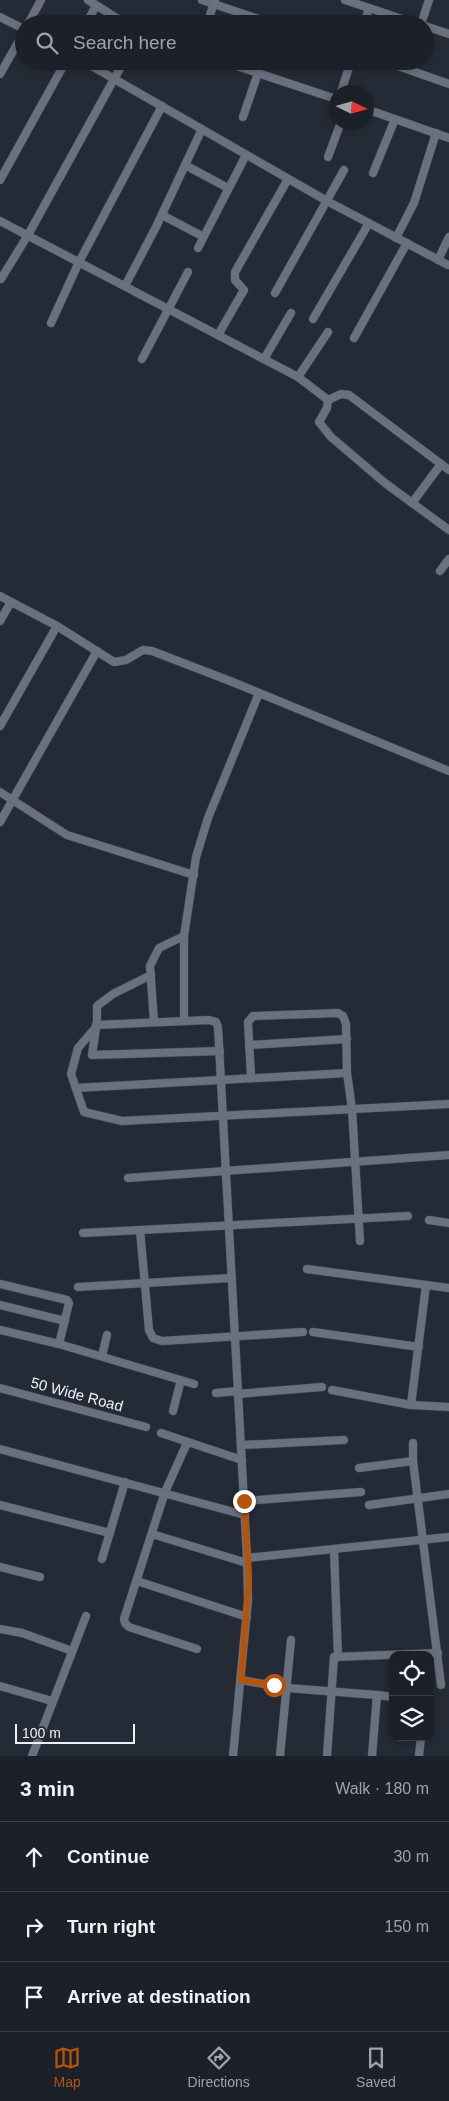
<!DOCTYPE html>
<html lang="en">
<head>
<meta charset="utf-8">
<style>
  :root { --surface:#1c2028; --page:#252830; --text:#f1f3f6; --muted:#a0a3a8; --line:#3a3e45; --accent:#b45309 }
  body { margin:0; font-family:Helvetica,sans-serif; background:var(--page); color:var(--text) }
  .controls { position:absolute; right:15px; bottom:15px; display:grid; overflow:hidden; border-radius:10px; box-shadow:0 2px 8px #0003 }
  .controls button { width:45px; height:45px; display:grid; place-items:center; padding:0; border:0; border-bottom:1px solid var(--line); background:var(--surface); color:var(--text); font:25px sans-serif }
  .compass { position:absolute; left:329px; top:85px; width:45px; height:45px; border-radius:50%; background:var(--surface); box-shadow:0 2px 8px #0003; rotate:95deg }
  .scale { position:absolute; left:15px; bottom:12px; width:120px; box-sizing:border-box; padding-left:5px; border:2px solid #ecf0f7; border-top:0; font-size:14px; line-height:18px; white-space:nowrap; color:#ecf0f7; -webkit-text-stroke:4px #252b36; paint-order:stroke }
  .stop { position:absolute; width:15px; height:15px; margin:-11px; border:4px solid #b45309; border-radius:50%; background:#fff }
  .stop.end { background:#b45309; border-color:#fff; box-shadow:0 1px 5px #0008 }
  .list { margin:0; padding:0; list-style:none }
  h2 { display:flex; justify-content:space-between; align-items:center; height:65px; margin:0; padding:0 20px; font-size:21px }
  h2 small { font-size:16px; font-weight:400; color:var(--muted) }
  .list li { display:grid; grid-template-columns:32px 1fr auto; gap:15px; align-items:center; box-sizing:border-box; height:70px; padding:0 20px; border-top:1px solid var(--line) }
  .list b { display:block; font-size:19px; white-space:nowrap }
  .list em { font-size:16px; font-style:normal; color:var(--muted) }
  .icon { flex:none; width:28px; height:28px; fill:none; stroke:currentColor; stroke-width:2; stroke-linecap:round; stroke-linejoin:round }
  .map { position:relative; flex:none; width:449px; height:1756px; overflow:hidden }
  .search { position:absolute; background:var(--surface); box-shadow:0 2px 8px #0003; left:15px; right:15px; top:15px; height:55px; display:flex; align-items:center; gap:12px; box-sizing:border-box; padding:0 18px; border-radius:28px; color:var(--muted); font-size:19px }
  .sheet { height:275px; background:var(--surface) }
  nav { display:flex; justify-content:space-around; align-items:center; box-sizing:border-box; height:70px; border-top:1px solid var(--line); background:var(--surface); font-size:14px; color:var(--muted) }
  nav a { display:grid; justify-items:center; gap:2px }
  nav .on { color:var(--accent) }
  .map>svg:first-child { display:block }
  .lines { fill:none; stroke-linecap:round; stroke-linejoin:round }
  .minor-casing { stroke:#434851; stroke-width:9 }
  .minor { stroke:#6a717e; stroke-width:8 }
  .route { stroke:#b45309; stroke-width:6 }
  .labels { text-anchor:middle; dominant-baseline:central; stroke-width:4; stroke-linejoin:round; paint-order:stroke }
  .street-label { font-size:15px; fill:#ecf0f7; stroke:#252b36 }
</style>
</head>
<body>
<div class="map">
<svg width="449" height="1756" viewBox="0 0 449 1756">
  <rect width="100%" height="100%" fill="#252b36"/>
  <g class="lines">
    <g class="minor-casing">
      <g id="minor">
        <path d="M 88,0 L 126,24"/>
        <path d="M 202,0 L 273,24"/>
        <path d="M 345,0 L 417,24"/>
        <path d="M 0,17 L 24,29"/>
        <path d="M 28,24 L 41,0"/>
        <path d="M 86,24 L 96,6"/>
        <path d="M 207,24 L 215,0"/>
        <path d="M 364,24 L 369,8"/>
        <path d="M 421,24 L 429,0"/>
        <path d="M 425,26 L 449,34"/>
        <path d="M 83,61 L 327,201 L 448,265"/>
        <path d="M 222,61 L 336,99"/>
        <path d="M 384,61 L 449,84"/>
        <path d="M 0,74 L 24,32"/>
        <path d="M 341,92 L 351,61"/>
        <path d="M 366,109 L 449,138"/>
        <path d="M 243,117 L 258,73"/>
        <path d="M 328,157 L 341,122"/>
        <path d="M 185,165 L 228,188"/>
        <path d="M 373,173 L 395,119"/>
        <path d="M 0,180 L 66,61"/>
        <path d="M 162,215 L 202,236"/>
        <path d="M 0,221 L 298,377 L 328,400"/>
        <path d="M 396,238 L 414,203 L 436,133"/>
        <path d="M 198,248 L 246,155"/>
        <path d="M 438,260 L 449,237"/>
        <path d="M 1,279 L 28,235 L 124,61"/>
        <path d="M 125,286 L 156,227 L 202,129"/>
        <path d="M 275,293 L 344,170"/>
        <path d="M 313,319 L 369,223"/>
        <path d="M 51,323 L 79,262 L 162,106"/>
        <path d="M 218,335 L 244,290 L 235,280 L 235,272 L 288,179"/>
        <path d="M 354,338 L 407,243"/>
        <path d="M 142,359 L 188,272"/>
        <path d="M 264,359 L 291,313"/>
        <path d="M 298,377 L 328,332"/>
        <path d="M 328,400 L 327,408 L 319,422 L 331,437 L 385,483 L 449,530"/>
        <path d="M 328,400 L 341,394 L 349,395 L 449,470"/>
        <path d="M 412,503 L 441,464"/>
        <path d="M 440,571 L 449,559"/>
        <path d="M 0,596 L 57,626 L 114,662 L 126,660 L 143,650 L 152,651 L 230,681 L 449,771"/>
        <path d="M 0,621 L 11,602"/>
        <path d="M 0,726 L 57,626"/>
        <path d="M 0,792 L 67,835 L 194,875"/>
        <path d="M 0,822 L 97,651"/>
        <path d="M 184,936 L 184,1021"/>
        <path d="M 151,975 L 113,994 L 97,1006 L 97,1026 L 78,1048 L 71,1074 L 84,1112 L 122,1121 L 449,1104"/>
        <path d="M 154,1022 L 150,966 L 159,948 L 184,936 L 196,857 L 208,818 L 259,693"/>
        <path d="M 96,1025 L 209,1020 L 216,1022 L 218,1027 L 247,1558 L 449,1537"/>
        <path d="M 96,1028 L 92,1055 L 220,1051"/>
        <path d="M 249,1045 L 347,1039"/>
        <path d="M 251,1077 L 248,1022 L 253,1016 L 338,1013 L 343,1016 L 346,1024 L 347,1073 L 352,1109 L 360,1241"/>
        <path d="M 76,1088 L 347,1073"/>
        <path d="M 128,1178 L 449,1155"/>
        <path d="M 429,1220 L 449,1223"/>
        <path d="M 140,1230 L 149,1330 L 153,1338 L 162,1341 L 303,1332"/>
        <path d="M 83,1233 L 408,1216"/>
        <path d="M 307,1269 L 449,1288"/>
        <path d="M 0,1284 L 67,1300 L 69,1303 L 59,1344"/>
        <path d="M 78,1287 L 231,1278"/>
        <path d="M 0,1305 L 65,1321"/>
        <path d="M 0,1330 L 59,1344 L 194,1384"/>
        <path d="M 313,1332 L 419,1347"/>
        <path d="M 102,1356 L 107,1335"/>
        <path d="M 0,1388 L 146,1427"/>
        <path d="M 332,1390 L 411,1405 L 449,1407"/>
        <path d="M 216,1393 L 237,1391"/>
        <path d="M 237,1394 L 322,1387"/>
        <path d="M 411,1405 L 426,1285"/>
        <path d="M 173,1411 L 181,1380"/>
        <path d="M 161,1433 L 242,1460"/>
        <path d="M 187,1443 L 165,1492 L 124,1619 L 125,1623 L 129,1627 L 197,1649"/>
        <path d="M 413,1443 L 413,1461 L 441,1685"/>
        <path d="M 242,1445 L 344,1440"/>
        <path d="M 0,1449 L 245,1515"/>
        <path d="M 359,1468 L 413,1461"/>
        <path d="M 244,1501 L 361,1492"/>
        <path d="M 0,1505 L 110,1533"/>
        <path d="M 369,1505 L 449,1494"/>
        <path d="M 152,1534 L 247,1563"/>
        <path d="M 334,1549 L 338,1657"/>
        <path d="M 102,1559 L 125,1482"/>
        <path d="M 0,1567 L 40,1577"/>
        <path d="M 137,1581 L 247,1617"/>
        <path d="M 0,1629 L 22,1633 L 72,1651"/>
        <path d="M 241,1680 L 287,1688 L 377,1695 L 372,1756"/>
        <path d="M 0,1686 L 52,1701"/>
        <path d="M 377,1695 L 393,1697"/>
        <path d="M 32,1756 L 86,1616"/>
        <path d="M 233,1756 L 248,1600 L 247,1558"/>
        <path d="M 280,1756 L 291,1640"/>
        <path d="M 327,1756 L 334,1657 L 438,1653"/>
        <path d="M 419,1756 L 421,1737"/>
      </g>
    </g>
    <use href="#minor" class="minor"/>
  </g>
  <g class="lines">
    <path class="route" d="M 244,1501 L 249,1578 L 241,1680 L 274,1685"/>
  </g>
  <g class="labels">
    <g class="street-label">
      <text transform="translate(77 1394) rotate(15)">50 Wide Road</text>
    </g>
  </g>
</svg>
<div class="controls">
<button><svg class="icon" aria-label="locate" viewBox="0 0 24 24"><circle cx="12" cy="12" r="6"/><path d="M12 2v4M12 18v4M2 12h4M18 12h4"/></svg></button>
<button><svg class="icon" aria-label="layers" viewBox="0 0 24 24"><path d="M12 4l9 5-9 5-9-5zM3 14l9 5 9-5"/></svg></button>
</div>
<svg class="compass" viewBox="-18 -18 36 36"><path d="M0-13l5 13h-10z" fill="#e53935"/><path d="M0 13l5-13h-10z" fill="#a0a3a8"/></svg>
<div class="scale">100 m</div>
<div class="stop" style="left:274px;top:1685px"></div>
<div class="stop end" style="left:244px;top:1501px"></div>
<div class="search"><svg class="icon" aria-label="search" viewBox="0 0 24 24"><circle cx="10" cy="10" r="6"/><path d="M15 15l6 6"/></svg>Search here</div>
</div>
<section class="sheet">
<h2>3 min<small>Walk · 180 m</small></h2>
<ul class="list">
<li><svg class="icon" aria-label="ahead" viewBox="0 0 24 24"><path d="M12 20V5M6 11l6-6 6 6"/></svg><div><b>Continue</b></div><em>30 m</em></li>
<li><svg class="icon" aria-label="right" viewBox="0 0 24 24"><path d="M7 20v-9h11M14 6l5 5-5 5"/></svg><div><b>Turn right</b></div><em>150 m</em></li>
<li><svg class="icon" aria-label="arrive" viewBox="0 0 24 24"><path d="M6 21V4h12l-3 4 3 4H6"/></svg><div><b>Arrive at destination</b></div></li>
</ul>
</section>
<nav>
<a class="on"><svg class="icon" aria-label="map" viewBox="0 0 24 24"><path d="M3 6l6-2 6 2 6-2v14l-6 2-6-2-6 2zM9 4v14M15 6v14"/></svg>Map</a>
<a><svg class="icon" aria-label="directions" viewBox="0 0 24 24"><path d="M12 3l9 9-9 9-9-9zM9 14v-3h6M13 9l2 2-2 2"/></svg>Directions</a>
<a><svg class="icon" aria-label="saved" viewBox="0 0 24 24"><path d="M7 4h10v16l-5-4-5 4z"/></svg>Saved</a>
</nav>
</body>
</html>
